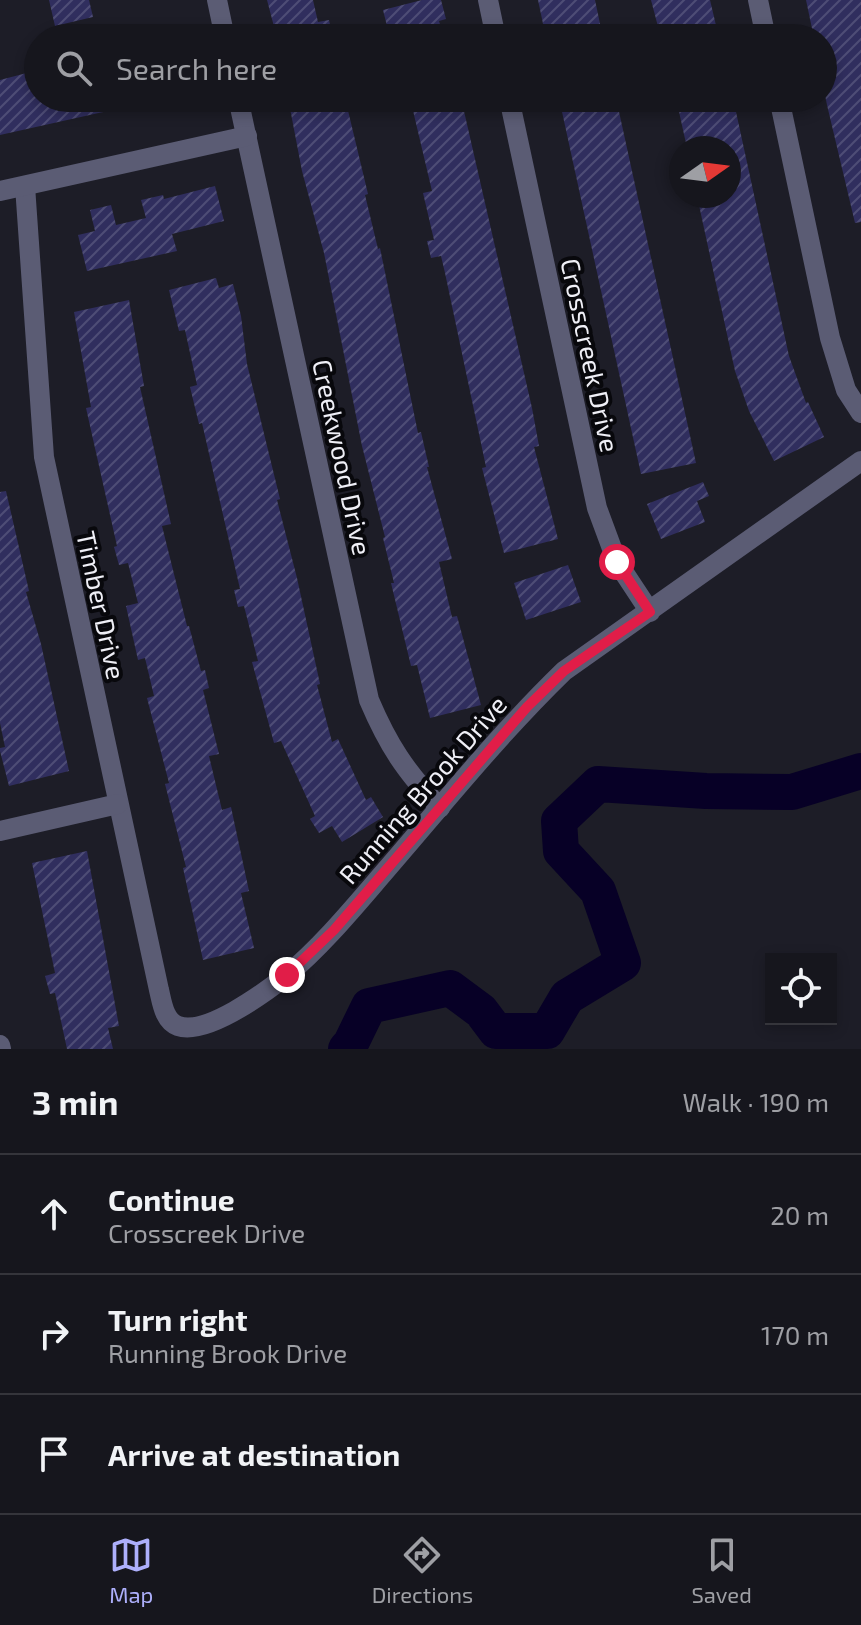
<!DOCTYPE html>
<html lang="en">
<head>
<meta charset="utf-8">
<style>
  :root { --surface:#16161d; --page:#23232a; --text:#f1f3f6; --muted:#9e9fa4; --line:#35353b; --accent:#adaffb }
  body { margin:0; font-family:"Exo 2",sans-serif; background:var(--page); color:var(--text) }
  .controls { position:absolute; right:24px; bottom:24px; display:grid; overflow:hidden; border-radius:0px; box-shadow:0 4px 12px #0003 }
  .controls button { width:72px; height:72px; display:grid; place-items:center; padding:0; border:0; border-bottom:2px solid var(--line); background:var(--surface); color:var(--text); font:40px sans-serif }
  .compass { position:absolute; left:669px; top:136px; width:72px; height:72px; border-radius:50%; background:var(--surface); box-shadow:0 4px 12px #0003; rotate:76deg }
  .stop { position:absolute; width:24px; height:24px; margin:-18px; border:6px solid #e11d48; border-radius:50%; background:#fff }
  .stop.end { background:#e11d48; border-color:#fff; box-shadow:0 2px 8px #0008 }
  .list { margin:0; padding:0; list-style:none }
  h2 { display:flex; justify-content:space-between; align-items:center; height:104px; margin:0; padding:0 32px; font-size:34px }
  h2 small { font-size:26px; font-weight:400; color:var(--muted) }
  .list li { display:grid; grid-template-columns:52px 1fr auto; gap:24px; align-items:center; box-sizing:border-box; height:120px; padding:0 32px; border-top:2px solid var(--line) }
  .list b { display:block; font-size:30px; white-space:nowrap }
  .list p { margin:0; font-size:26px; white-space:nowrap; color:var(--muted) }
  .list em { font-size:26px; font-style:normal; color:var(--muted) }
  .icon { flex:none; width:44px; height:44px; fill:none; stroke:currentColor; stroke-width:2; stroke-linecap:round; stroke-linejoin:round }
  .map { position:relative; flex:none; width:861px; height:1049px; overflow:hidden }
  .search { position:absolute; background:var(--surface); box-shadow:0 4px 12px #0003; left:24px; right:24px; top:24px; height:88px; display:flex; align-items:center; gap:20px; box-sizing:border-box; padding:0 28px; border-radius:44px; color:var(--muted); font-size:30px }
  .sheet { height:464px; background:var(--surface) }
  nav { display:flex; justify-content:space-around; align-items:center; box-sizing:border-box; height:112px; border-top:2px solid var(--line); background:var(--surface); font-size:22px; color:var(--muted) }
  nav a { display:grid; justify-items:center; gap:4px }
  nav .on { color:var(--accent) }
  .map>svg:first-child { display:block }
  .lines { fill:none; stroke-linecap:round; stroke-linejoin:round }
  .river { stroke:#070026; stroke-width:36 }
  .building { fill:url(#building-hatch) }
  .minor { stroke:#5b5c74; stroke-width:20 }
  .route { stroke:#e11d48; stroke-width:10 }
  .labels { text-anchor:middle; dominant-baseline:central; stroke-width:8; stroke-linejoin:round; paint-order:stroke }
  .street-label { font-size:26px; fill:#efeff6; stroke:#08080c }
</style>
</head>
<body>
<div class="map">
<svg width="861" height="1049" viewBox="0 0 861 1049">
  <defs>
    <pattern id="building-hatch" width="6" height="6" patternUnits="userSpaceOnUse" patternTransform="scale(2)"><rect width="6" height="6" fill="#302e5e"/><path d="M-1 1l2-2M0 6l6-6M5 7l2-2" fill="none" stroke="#4e4d76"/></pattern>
  </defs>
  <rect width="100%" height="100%" fill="#1d1d27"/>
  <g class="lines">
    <path class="river" d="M 346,1049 L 351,1043 L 369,1006 L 450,988 L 481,1011 L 496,1031 L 547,1031 L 567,997 L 623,963 L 598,891 L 561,851 L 559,821 L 598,784 L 706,791 L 792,792 L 861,771"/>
  </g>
  <g class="building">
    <path d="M 49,0 L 89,0 L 93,17 L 55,26 Z"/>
    <path d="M 267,0 L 313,0 L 318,22 L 329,20 L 333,38 L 277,38 Z"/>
    <path d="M 422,0 L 441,0 L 446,19 L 439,21 L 443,34 L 429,38 L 390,38 L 383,10 Z"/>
    <path d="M 538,0 L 595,0 L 603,38 L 546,38 Z"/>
    <path d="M 651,0 L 710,0 L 719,38 L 661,38 Z"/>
    <path d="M 806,0 L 861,0 L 861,222 L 855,223 L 827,105 L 823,85 L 823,38 L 814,38 Z"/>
    <path d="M 38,70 L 38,98 L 138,98 L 139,104 L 0,135 L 0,80 Z"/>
    <path d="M 288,98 L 345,98 L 368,194 L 365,195 L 378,249 L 380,248 L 418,433 L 421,432 L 429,467 L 427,467 L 452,559 L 439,562 L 452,617 L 457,616 L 481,705 L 430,718 L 417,665 L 411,666 L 391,583 L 394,583 L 383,538 L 385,537 L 362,446 L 324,253 L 302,171 Z"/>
    <path d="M 410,98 L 461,98 L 532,408 L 539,446 L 534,447 L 558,539 L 504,553 L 482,468 L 486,467 L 445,273 L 441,256 L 431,258 L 427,241 L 434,240 L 423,193 L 432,191 Z"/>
    <path d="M 559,98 L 616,98 L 696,463 L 641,474 Z"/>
    <path d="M 676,98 L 733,98 L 789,356 L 806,403 L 808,402 L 824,437 L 774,461 L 749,411 L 735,371 L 697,196 L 729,196 L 729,148 L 687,148 Z"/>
    <path d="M 215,186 L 224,221 L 172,234 L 177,251 L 87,271 L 78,235 L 95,231 L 90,210 L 111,205 L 116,225 L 146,218 L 141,200 L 163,195 L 164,199 Z"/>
    <path d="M 216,278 L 219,288 L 233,284 L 241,316 L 247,364 L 280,499 L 277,500 L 297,578 L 320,684 L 317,685 L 332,742 L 338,739 L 366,800 L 371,797 L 383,817 L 342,842 L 332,826 L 319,833 L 310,819 L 315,816 L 281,741 L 274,743 L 252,662 L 258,661 L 244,606 L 238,607 L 234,590 L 240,589 L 202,423 L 199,424 L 190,387 L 197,385 L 185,330 L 179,331 L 169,290 Z"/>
    <path d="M 129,300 L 144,386 L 140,387 L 171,524 L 162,526 L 187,626 L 189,626 L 201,671 L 205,670 L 209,688 L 203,690 L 219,754 L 209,756 L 222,810 L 231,807 L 249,891 L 241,893 L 254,948 L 203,960 L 183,868 L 186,867 L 165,784 L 169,783 L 147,698 L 154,696 L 145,658 L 138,660 L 126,606 L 138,603 L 128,563 L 119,565 L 114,547 L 117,546 L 86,408 L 91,407 L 74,312 Z"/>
    <path d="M 703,482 L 709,496 L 697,501 L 705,522 L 661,539 L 647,504 Z"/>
    <path d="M 6,491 L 29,591 L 26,592 L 41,644 L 69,771 L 9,786 L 0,751 L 0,748 L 5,747 L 0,723 L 0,492 Z"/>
    <path d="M 568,565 L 581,602 L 526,620 L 514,583 Z"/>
    <path d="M 87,851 L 119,1026 L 108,1028 L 113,1049 L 67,1049 L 55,993 L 50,994 L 45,976 L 55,973 L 32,863 Z"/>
  </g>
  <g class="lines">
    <g class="minor">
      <path d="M 217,0 L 225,38"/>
      <path d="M 488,0 L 496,38"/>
      <path d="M 758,0 L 766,38"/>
      <path d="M 238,98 L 369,700 C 389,747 405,770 440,808"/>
      <path d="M 509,98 L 597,508 L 617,562 L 650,612"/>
      <path d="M 779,98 L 830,338 L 846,390 L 861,413"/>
      <path d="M 25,186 L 44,457 L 159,990 C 162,1002 164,1021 178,1026 C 206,1036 264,993 286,976 C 323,945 354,907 386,870 C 444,803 500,733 564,671 L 861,461"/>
      <path d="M 0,191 L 247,136"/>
      <path d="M 0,831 L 118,804"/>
      <path d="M 0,1045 L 1,1049"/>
    </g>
  </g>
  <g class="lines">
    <path class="route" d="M 287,975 L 334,930 L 527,707 L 564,671 L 650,612 L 617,562"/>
  </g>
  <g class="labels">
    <g class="street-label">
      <text transform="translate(591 355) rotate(78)">Crosscreek Drive</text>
      <text transform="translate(343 457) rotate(78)">Creekwood Drive</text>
      <text transform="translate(102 605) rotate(78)">Timber Drive</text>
      <text transform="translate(422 789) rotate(-49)">Running Brook Drive</text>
    </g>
  </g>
</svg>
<div class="controls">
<button><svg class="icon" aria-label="locate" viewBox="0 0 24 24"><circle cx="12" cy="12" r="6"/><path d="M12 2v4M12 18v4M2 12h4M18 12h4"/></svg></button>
</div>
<svg class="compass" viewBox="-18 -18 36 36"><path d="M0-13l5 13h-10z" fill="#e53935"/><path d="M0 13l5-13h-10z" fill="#9e9fa4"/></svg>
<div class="stop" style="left:617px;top:562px"></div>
<div class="stop end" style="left:287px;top:975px"></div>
<div class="search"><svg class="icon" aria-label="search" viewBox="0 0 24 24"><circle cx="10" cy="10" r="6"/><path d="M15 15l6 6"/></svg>Search here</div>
</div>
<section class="sheet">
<h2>3 min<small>Walk · 190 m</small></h2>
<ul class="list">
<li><svg class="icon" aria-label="ahead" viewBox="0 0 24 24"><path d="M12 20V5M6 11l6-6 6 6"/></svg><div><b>Continue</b><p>Crosscreek Drive</p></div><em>20 m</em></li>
<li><svg class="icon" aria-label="right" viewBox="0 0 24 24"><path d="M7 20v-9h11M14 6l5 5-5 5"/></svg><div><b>Turn right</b><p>Running Brook Drive</p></div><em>170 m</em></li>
<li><svg class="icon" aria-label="arrive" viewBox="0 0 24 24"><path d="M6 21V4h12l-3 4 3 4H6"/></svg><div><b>Arrive at destination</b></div></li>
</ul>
</section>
<nav>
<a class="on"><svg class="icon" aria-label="map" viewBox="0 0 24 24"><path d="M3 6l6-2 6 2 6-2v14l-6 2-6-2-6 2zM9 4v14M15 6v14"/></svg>Map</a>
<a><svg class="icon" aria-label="directions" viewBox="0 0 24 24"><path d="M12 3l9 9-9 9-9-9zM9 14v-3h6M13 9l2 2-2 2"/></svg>Directions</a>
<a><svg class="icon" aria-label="saved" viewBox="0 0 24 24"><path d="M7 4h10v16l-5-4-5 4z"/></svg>Saved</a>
</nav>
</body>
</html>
